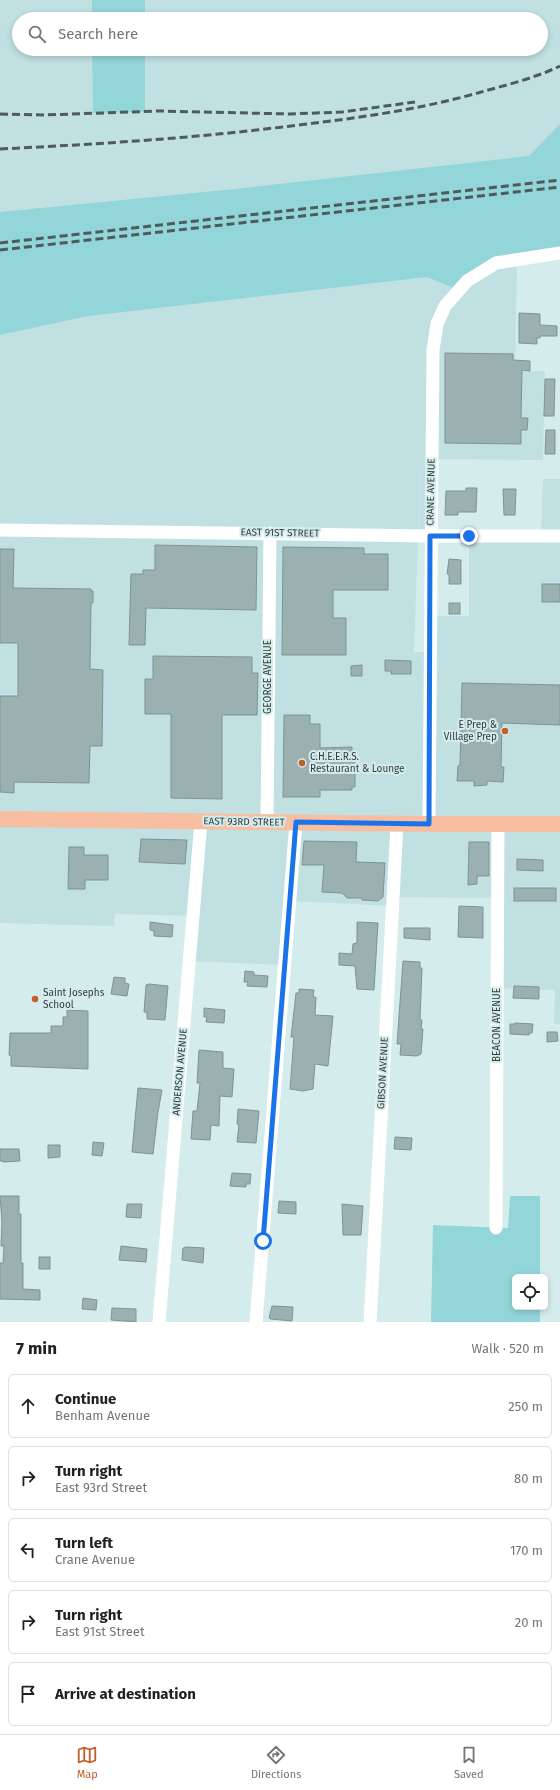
<!DOCTYPE html>
<html lang="en">
<head>
<meta charset="utf-8">
<style>
  :root { --surface:#fff; --page:#f2f2f2; --text:#202124; --muted:#757577; --line:#e0e0e0; --accent:#c35f2a }
  body { margin:0; font-family:"Fira Sans",sans-serif; background:var(--page); color:var(--text) }
  .controls { position:absolute; right:12px; bottom:12px; display:grid; overflow:hidden; border-radius:6px; box-shadow:0 2px 6px #0003 }
  .controls button { width:36px; height:36px; display:grid; place-items:center; padding:0; border:0; border-bottom:1px solid var(--line); background:var(--surface); color:var(--text); font:20px sans-serif }
  .stop { position:absolute; width:12px; height:12px; margin:-9px; border:3px solid #1a73e8; border-radius:50%; background:#fff }
  .stop.end { background:#1a73e8; border-color:#fff; box-shadow:0 1px 4px #0008 }
  .list { margin:0; padding:0; list-style:none }
  h2 { display:flex; justify-content:space-between; align-items:center; height:52px; margin:0; padding:0 16px; font-size:17px }
  h2 small { font-size:13px; font-weight:400; color:var(--muted) }
  .list li { display:grid; grid-template-columns:26px 1fr auto; gap:12px; align-items:center; box-sizing:border-box; height:64px; margin:0 8px 8px; padding:0 8px; border:1px solid var(--line); border-radius:6px }
  .list b { display:block; font-size:15px; white-space:nowrap }
  .list p { margin:0; font-size:13px; white-space:nowrap; color:var(--muted) }
  .list em { font-size:13px; font-style:normal; color:var(--muted) }
  .icon { flex:none; width:22px; height:22px; fill:none; stroke:currentColor; stroke-width:2; stroke-linecap:round; stroke-linejoin:round }
  .map { position:relative; flex:none; width:560px; height:1322px; overflow:hidden }
  .search { position:absolute; background:var(--surface); box-shadow:0 2px 6px #0003; left:12px; right:12px; top:12px; height:44px; display:flex; align-items:center; gap:10px; box-sizing:border-box; padding:0 14px; border-radius:22px; color:var(--muted); font-size:15px }
  .sheet { height:412px; background:var(--surface) }
  nav { display:flex; justify-content:space-around; align-items:center; box-sizing:border-box; height:56px; border-top:1px solid var(--line); background:var(--surface); font-size:11px; color:var(--muted) }
  nav a { display:grid; justify-items:center; gap:2px }
  nav .on { color:var(--accent) }
  .map>svg:first-child { display:block }
  .built { fill:#c1e0e2; fill-rule:evenodd }
  .green { fill:#93d6da }
  .building { fill:#9bb0b1; stroke:#7e9394 }
  .lines { fill:none; stroke-linecap:round; stroke-linejoin:round }
  .minor { stroke:#fff; stroke-width:13 }
  .major { stroke:#f8bea2; stroke-width:16 }
  .rail { stroke:#4f5a5b; stroke-width:3; stroke-dasharray:8 4; stroke-linecap:butt }
  .route { stroke:#1a73e8; stroke-width:5 }
  .poi-dot { fill:#c35f2a; stroke:#d5eced; stroke-width:1.5 }
  .labels { text-anchor:middle; dominant-baseline:central; stroke-width:4; stroke-linejoin:round; paint-order:stroke }
  .street-label { font-size:10px; fill:#333c3d; stroke:#d5eced }
  .poi-label { font-size:10px; fill:#333c3d; stroke:#d5eced; text-anchor:start }
</style>
</head>
<body>
<div class="map">
<svg width="560" height="1322" viewBox="0 0 560 1322">
  <rect width="100%" height="100%" fill="#d5eced"/>
  <path class="built" d="M 0,0 L 560,0 L 560,179 L 467,281 L 517,259 L 515,371 L 545,371 L 543,460 L 431,459 L 430,536 L 419,536 L 421,457 L 414,652 L 430,652 L 430,616 L 469,616 L 469,536 L 541,536 L 543,479 L 560,479 L 560,1024 L 554,1024 L 555,990 L 497,988 L 498,898 L 393,897 L 392,906 L 290,901 L 285,965 L 189,961 L 193,916 L 115,914 L 114,926 L 0,923 ZM 19,19 L 541,19 L 541,49 L 19,49 Z"/>
  <g class="green">
    <rect x="92" y="0" width="53" height="19"/>
    <path d="M 92,49 L 145,49 L 145,112 L 93,113 Z"/>
    <path d="M 560,124 L 560,253 L 496,263 L 459,290 L 427,277 L 88,316 L 0,335 L 0,212 L 235,189 L 529,156 Z"/>
    <path d="M 510,1196 L 540,1196 L 540,1277 L 515,1277 L 515,1307 L 540,1307 L 540,1322 L 431,1322 L 433,1225 L 508,1228 Z"/>
  </g>
  <g class="building">
    <path d="M 519,313 L 540,314 L 540,325 L 557,326 L 557,336 L 540,336 L 540,338 L 537,338 L 537,344 L 519,343 Z"/>
    <path d="M 445,353 L 513,354 L 513,360 L 530,361 L 530,371 L 522,370 L 521,418 L 528,418 L 527,430 L 521,430 L 521,444 L 445,443 Z"/>
    <path d="M 545,379 L 555,379 L 554,416 L 544,416 Z"/>
    <path d="M 546,430 L 555,430 L 555,454 L 545,454 Z"/>
    <path d="M 466,488 L 477,488 L 476,512 L 458,512 L 458,515 L 445,515 L 446,491 L 466,491 Z"/>
    <path d="M 503,489 L 516,489 L 515,515 L 504,515 Z"/>
    <path d="M 155,545 L 257,547 L 256,610 L 146,608 L 145,645 L 129,645 L 131,574 L 143,574 L 143,570 L 155,570 Z"/>
    <path d="M 283,547 L 364,548 L 364,554 L 388,554 L 388,590 L 333,590 L 333,618 L 346,618 L 346,655 L 282,655 Z"/>
    <path d="M 0,549 L 14,549 L 13,588 L 91,589 L 91,591 L 93,591 L 93,603 L 91,603 L 90,669 L 103,670 L 102,746 L 90,746 L 89,783 L 14,782 L 14,793 L 0,792 L 0,696 L 18,696 L 18,643 L 0,643 Z"/>
    <path d="M 449,559 L 461,560 L 461,584 L 449,584 L 449,574 L 447,574 Z"/>
    <rect x="542" y="584" width="18" height="18"/>
    <rect x="449" y="603" width="11" height="11"/>
    <path d="M 153,656 L 252,657 L 252,673 L 258,673 L 257,715 L 222,715 L 222,799 L 171,798 L 171,714 L 145,714 L 145,679 L 153,679 Z"/>
    <path d="M 385,660 L 411,661 L 411,674 L 391,674 L 391,671 L 385,671 Z"/>
    <path d="M 362,665 L 362,676 L 351,676 L 351,666 Z"/>
    <path d="M 462,683 L 560,685 L 560,725 L 502,723 L 501,767 L 504,767 L 503,782 L 487,781 L 487,785 L 474,786 L 474,781 L 457,781 L 458,766 L 460,765 Z"/>
    <path d="M 284,715 L 310,715 L 310,724 L 320,724 L 320,748 L 352,747 L 352,751 L 355,751 L 355,787 L 352,787 L 352,790 L 320,790 L 320,797 L 283,797 Z"/>
    <path d="M 141,839 L 187,840 L 185,864 L 139,862 Z"/>
    <path d="M 304,841 L 357,842 L 356,862 L 385,863 L 383,897 L 378,901 L 362,900 L 362,898 L 347,898 L 342,893 L 322,892 L 324,865 L 302,865 Z"/>
    <path d="M 469,842 L 489,842 L 489,876 L 477,876 L 477,884 L 468,885 Z"/>
    <path d="M 69,847 L 84,847 L 84,855 L 108,855 L 108,880 L 85,880 L 85,889 L 68,889 Z"/>
    <path d="M 517,859 L 543,860 L 543,871 L 517,870 Z"/>
    <rect x="514" y="888" width="42" height="13"/>
    <path d="M 459,906 L 483,907 L 483,938 L 458,937 Z"/>
    <path d="M 150,922 L 173,925 L 172,937 L 154,936 L 154,931 L 150,930 Z"/>
    <path d="M 357,922 L 378,923 L 374,990 L 357,989 L 355,966 L 339,965 L 339,953 L 352,954 L 353,944 L 357,943 Z"/>
    <path d="M 404,928 L 430,928 L 430,940 L 404,938 Z"/>
    <path d="M 403,961 L 420,962 L 420,968 L 422,968 L 420,1020 L 422,1020 L 421,1029 L 423,1029 L 421,1054 L 417,1056 L 400,1055 L 401,1044 L 397,1044 Z"/>
    <path d="M 245,971 L 254,972 L 254,975 L 268,976 L 267,987 L 247,986 L 248,982 L 244,982 Z"/>
    <path d="M 114,977 L 125,978 L 125,983 L 129,984 L 127,996 L 111,994 Z"/>
    <path d="M 149,984 L 168,986 L 165,1020 L 147,1019 L 147,1012 L 144,1012 L 146,985 Z"/>
    <path d="M 514,986 L 539,987 L 539,999 L 513,998 Z"/>
    <path d="M 299,989 L 314,990 L 313,997 L 316,997 L 315,1015 L 333,1016 L 328,1066 L 315,1064 L 313,1089 L 303,1091 L 290,1089 L 294,1037 L 291,1037 L 296,993 L 299,993 Z"/>
    <path d="M 204,1008 L 225,1010 L 224,1023 L 206,1022 L 207,1017 L 204,1017 Z"/>
    <path d="M 67,1010 L 88,1011 L 88,1069 L 11,1066 L 11,1056 L 9,1055 L 10,1033 L 51,1033 L 51,1026 L 63,1026 L 63,1017 L 67,1017 Z"/>
    <path d="M 515,1023 L 533,1024 L 532,1033 L 529,1033 L 529,1035 L 510,1034 L 510,1024 L 515,1024 Z"/>
    <path d="M 547,1032 L 557,1032 L 558,1041 L 547,1042 Z"/>
    <path d="M 199,1050 L 223,1052 L 223,1068 L 234,1069 L 232,1097 L 220,1096 L 219,1126 L 211,1125 L 210,1140 L 191,1139 L 193,1111 L 197,1111 L 200,1083 L 197,1083 Z"/>
    <path d="M 138,1088 L 162,1090 L 158,1112 L 153,1154 L 132,1152 Z"/>
    <path d="M 238,1109 L 259,1111 L 256,1143 L 237,1142 L 239,1125 L 237,1124 Z"/>
    <path d="M 395,1137 L 412,1138 L 411,1150 L 394,1149 Z"/>
    <path d="M 93,1142 L 104,1143 L 102,1156 L 92,1155 Z"/>
    <path d="M 48,1145 L 60,1145 L 60,1157 L 48,1158 Z"/>
    <path d="M 0,1149 L 19,1149 L 20,1161 L 3,1162 L 3,1161 L 0,1161 Z"/>
    <path d="M 232,1173 L 251,1174 L 250,1184 L 246,1184 L 246,1187 L 230,1186 Z"/>
    <path d="M 0,1196 L 19,1196 L 19,1214 L 21,1214 L 21,1263 L 23,1263 L 23,1289 L 40,1290 L 40,1300 L 0,1299 L 0,1263 L 3,1263 L 4,1246 L 1,1246 L 2,1222 Z"/>
    <path d="M 279,1201 L 296,1202 L 296,1214 L 278,1213 Z"/>
    <path d="M 127,1204 L 142,1204 L 141,1218 L 126,1217 Z"/>
    <path d="M 342,1204 L 363,1206 L 361,1235 L 343,1235 Z"/>
    <path d="M 121,1246 L 147,1249 L 146,1262 L 119,1260 Z"/>
    <path d="M 186,1247 L 204,1248 L 203,1263 L 182,1260 L 183,1248 Z"/>
    <rect x="39" y="1257" width="11" height="12"/>
    <path d="M 83,1298 L 97,1300 L 96,1310 L 82,1309 Z"/>
    <path d="M 272,1306 L 293,1307 L 292,1321 L 271,1319 L 269,1318 Z"/>
    <path d="M 112,1308 L 136,1309 L 136,1322 L 111,1320 Z"/>
  </g>
  <g class="lines">
    <g class="minor">
      <path d="M 0,530 L 430,536 L 560,536"/>
      <path d="M 267,822 L 270,533"/>
      <path d="M 429,824 L 433,350 L 437,324 L 445,306 L 467,281 L 496,263 L 560,253"/>
      <path d="M 496,1228 L 498,823"/>
      <path d="M 159,1322 L 201,821"/>
      <path d="M 256,1322 L 296,822"/>
      <path d="M 370,1322 L 397,824"/>
    </g>
    <path class="major" d="M 0,819 L 429,824 L 560,824"/>
    <g class="rail">
      <path d="M 0,114 L 44,115 L 159,111 L 290,114 L 342,112 L 415,102"/>
      <path d="M 0,149 C 100,144 199,138 298,125 C 358,118 416,110 474,94 C 502,86 533,79 560,66"/>
      <path d="M 0,243 L 560,180"/>
      <path d="M 0,250 L 560,187"/>
    </g>
  </g>
  <g class="lines">
    <path class="route" d="M 263,1241 L 296,822 L 429,824 L 430,536 L 469,536"/>
  </g>
  <g class="poi-dot">
    <circle cx="505" cy="731" r="4"/>
    <circle cx="302" cy="763" r="4"/>
    <circle cx="35" cy="999" r="4"/>
  </g>
  <g class="labels">
    <g class="street-label">
      <text transform="translate(431 492) rotate(-89)">CRANE AVENUE</text>
      <text transform="translate(280 533) rotate(1)">EAST 91ST STREET</text>
      <text transform="translate(268 677) rotate(-90)">GEORGE AVENUE</text>
      <text transform="translate(244 822) rotate(1)">EAST 93RD STREET</text>
      <text transform="translate(497 1025) rotate(-90)">BEACON AVENUE</text>
      <text transform="translate(180 1072) rotate(-85)">ANDERSON AVENUE</text>
      <text transform="translate(383 1073) rotate(-87)">GIBSON AVENUE</text>
    </g>
    <g class="poi-label">
      <text x="497" y="725" text-anchor="end">E Prep &amp;<tspan x="497" dy="12">Village Prep</tspan></text>
      <text x="310" y="757">C.H.E.E.R.S.<tspan x="310" dy="12">Restaurant &amp; Lounge</tspan></text>
      <text x="43" y="993">Saint Josephs<tspan x="43" dy="12">School</tspan></text>
    </g>
  </g>
</svg>
<div class="controls">
<button><svg class="icon" aria-label="locate" viewBox="0 0 24 24"><circle cx="12" cy="12" r="6"/><path d="M12 2v4M12 18v4M2 12h4M18 12h4"/></svg></button>
</div>
<div class="stop" style="left:263px;top:1241px"></div>
<div class="stop end" style="left:469px;top:536px"></div>
<div class="search"><svg class="icon" aria-label="search" viewBox="0 0 24 24"><circle cx="10" cy="10" r="6"/><path d="M15 15l6 6"/></svg>Search here</div>
</div>
<section class="sheet">
<h2>7 min<small>Walk · 520 m</small></h2>
<ul class="list">
<li><svg class="icon" aria-label="ahead" viewBox="0 0 24 24"><path d="M12 20V5M6 11l6-6 6 6"/></svg><div><b>Continue</b><p>Benham Avenue</p></div><em>250 m</em></li>
<li><svg class="icon" aria-label="right" viewBox="0 0 24 24"><path d="M7 20v-9h11M14 6l5 5-5 5"/></svg><div><b>Turn right</b><p>East 93rd Street</p></div><em>80 m</em></li>
<li><svg class="icon" aria-label="left" viewBox="0 0 24 24"><path d="M17 20v-9H6M10 6l-5 5 5 5"/></svg><div><b>Turn left</b><p>Crane Avenue</p></div><em>170 m</em></li>
<li><svg class="icon" aria-label="right" viewBox="0 0 24 24"><path d="M7 20v-9h11M14 6l5 5-5 5"/></svg><div><b>Turn right</b><p>East 91st Street</p></div><em>20 m</em></li>
<li><svg class="icon" aria-label="arrive" viewBox="0 0 24 24"><path d="M6 21V4h12l-3 4 3 4H6"/></svg><div><b>Arrive at destination</b></div></li>
</ul>
</section>
<nav>
<a class="on"><svg class="icon" aria-label="map" viewBox="0 0 24 24"><path d="M3 6l6-2 6 2 6-2v14l-6 2-6-2-6 2zM9 4v14M15 6v14"/></svg>Map</a>
<a><svg class="icon" aria-label="directions" viewBox="0 0 24 24"><path d="M12 3l9 9-9 9-9-9zM9 14v-3h6M13 9l2 2-2 2"/></svg>Directions</a>
<a><svg class="icon" aria-label="saved" viewBox="0 0 24 24"><path d="M7 4h10v16l-5-4-5 4z"/></svg>Saved</a>
</nav>
</body>
</html>
